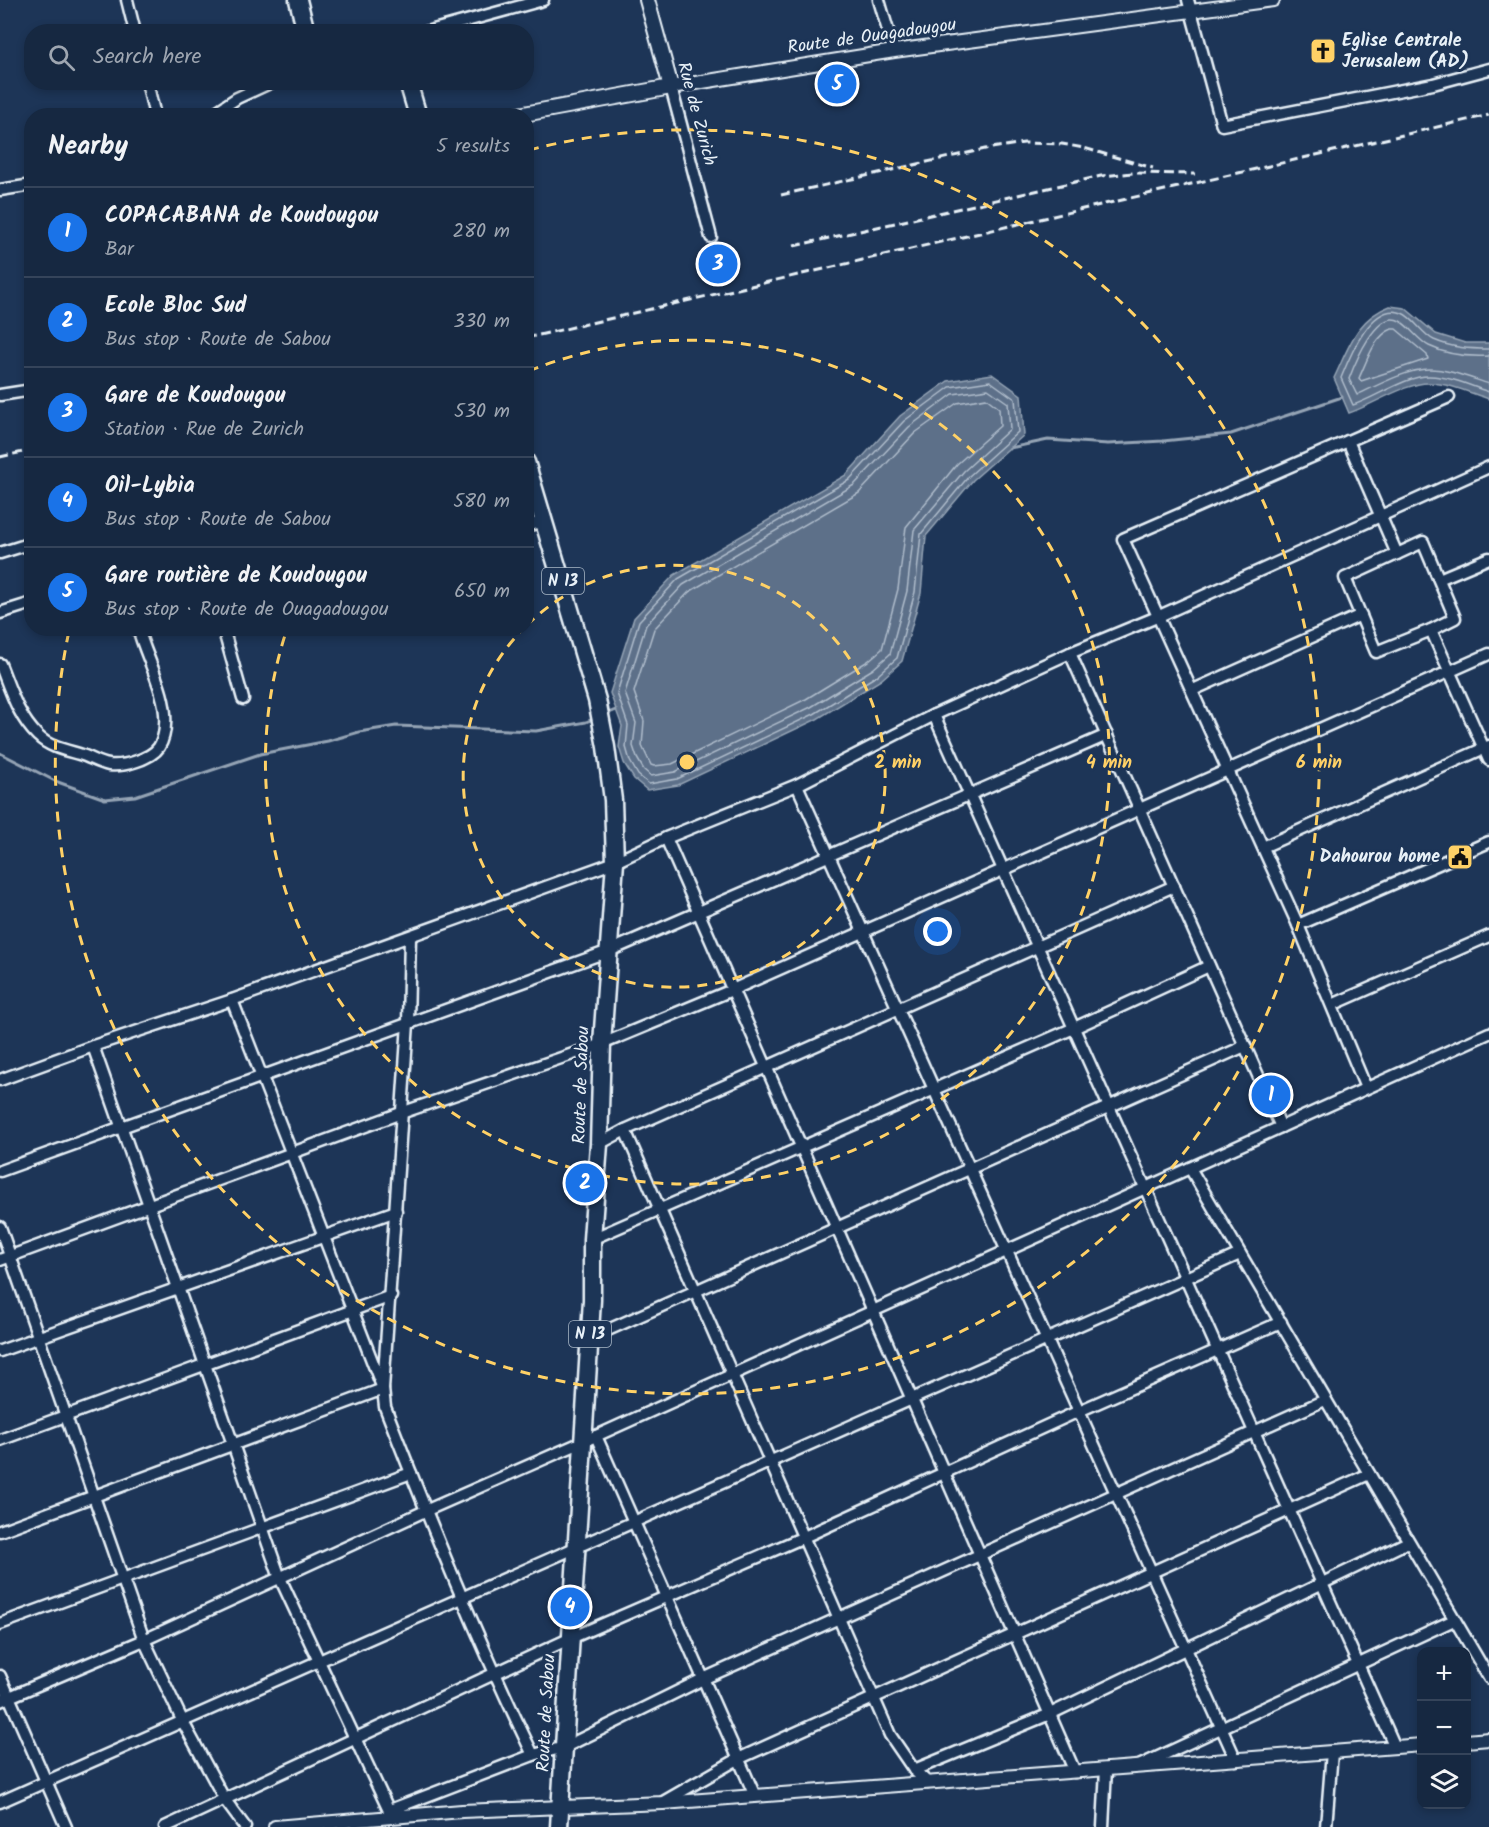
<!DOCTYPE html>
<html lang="en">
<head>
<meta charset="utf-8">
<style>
  :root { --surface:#162841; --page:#23344c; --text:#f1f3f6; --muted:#9ea6b1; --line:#35445a; --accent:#1a73e8 }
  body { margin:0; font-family:Kalam,sans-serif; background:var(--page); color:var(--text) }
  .controls { position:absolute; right:18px; bottom:18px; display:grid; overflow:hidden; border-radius:12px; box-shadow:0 3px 9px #0003 }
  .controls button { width:54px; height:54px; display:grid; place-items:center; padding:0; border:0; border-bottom:2px solid var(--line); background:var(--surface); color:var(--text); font:30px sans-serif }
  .you { position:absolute; left:938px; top:932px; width:21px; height:21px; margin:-15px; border:4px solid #fff; border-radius:50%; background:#1a73e8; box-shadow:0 0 0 9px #1a73e833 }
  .badge { display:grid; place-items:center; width:39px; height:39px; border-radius:50%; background:var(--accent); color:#fff; font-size:20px; font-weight:700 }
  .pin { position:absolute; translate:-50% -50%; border:3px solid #fff; box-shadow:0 2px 6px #0006 }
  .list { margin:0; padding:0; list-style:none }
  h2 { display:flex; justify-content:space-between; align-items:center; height:78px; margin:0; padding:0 24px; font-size:26px }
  h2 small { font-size:20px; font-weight:400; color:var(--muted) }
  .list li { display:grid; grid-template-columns:39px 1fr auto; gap:18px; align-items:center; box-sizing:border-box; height:90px; padding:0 24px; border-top:2px solid var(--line) }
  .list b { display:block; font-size:22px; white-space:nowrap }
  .list p { margin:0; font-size:20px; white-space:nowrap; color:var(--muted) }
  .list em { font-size:20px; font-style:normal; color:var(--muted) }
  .icon { flex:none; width:33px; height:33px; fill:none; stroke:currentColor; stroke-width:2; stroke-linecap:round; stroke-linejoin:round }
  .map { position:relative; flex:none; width:1489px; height:1827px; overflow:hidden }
  .search { position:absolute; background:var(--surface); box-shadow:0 3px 9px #0003; left:24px; top:24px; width:510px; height:66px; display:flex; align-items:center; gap:15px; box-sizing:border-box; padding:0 21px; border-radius:24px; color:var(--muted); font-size:22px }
  .panel { position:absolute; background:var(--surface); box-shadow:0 3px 9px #0003; left:24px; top:108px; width:510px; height:528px; border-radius:24px }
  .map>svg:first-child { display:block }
  .water { fill:#5d7089; stroke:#95a4b5; stroke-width:1.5 }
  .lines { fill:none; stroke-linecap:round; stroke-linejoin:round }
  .shore { stroke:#b0bdcc; stroke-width:1.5 }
  .stream { stroke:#95a4b5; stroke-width:3 }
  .minor-casing { stroke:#e8f1f8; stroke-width:15 }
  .tertiary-casing { stroke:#e8f1f8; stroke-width:16 }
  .secondary-casing { stroke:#e8f1f8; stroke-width:18 }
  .primary-casing { stroke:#e8f1f8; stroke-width:21 }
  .minor { stroke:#1d3557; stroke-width:10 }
  .tertiary { stroke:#1d3557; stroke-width:12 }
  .secondary { stroke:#1d3557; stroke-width:14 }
  .primary { stroke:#1d3557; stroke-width:16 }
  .rail { stroke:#e8f1f8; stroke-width:3; stroke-dasharray:9 4.5; stroke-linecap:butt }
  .ring { fill:none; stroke:#ffd166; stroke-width:3; stroke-dasharray:10 8 }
  .labels { text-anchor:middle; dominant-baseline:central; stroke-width:6; stroke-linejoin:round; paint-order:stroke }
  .shield { fill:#1d3557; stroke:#abb9c8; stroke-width:1.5 }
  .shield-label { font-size:16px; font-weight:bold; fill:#e8f1f8 }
  .street-label { font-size:18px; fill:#e8f1f8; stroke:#1d3557 }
  .poi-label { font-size:18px; font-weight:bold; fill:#e8f1f8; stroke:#1d3557; text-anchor:start }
  .centre { fill:#ffd166; stroke:#1d3557; stroke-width:3 }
  .ring-label { font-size:18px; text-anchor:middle; font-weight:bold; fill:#ffd166; stroke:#1d3557; stroke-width:6; stroke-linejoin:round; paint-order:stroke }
</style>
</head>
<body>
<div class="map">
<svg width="1489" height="1827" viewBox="0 0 1489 1827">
  <rect width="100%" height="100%" fill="#1d3557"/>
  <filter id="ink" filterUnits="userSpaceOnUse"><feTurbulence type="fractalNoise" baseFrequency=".0167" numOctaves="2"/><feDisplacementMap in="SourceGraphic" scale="12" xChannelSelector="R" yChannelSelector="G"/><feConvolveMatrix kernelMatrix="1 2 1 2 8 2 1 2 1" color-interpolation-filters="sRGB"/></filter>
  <g filter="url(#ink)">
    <g class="water">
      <path d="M 1390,306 L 1405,308 L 1436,334 L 1465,343 L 1489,343 L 1489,399 C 1470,393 1451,384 1431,383 C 1408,381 1371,406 1349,413 L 1334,378 C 1349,347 1356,319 1390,306 Z"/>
      <path d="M 992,374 L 1021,395 L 1024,435 L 973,480 L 926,536 L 921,593 L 902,661 L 881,680 L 817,719 L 678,785 L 647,790 L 634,779 L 624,763 L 619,747 L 622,726 L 610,693 L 634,618 L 674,575 L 846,475 L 900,416 L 948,381 Z"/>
    </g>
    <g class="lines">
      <g class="shore">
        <path d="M 1392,329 L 1396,329 L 1427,355 L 1428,359 L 1361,381 L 1359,378 C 1367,361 1374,336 1392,329 Z"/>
        <path d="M 1489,349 C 1470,349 1452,348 1434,340 C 1422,334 1414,318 1402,313 C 1371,301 1349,358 1341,378 L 1353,405 C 1375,398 1405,376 1429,376 C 1449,376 1471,386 1489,392"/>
        <path d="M 1489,356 C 1469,357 1447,355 1429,346 C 1418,340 1411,328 1400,321 C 1377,308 1355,363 1349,379 L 1357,395 C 1376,386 1407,369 1429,369 C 1449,369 1470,378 1489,384"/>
        <path d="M 990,381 L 1015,399 L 1018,432 L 969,476 L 921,534 L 915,592 L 897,658 L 878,675 L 814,714 L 677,779 L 649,784 L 638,775 L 630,761 L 626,747 L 628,725 L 617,693 L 639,621 L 678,579 L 849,480 L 904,421 L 950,387 Z"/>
        <path d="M 988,389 L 1008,403 L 1010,429 L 964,471 L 914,530 L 907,591 L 890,654 L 873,669 L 811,707 L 675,772 L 651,776 L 644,770 L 637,758 L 633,746 L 636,723 L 625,693 L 646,625 L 683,585 L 854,485 L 909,427 L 953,394 Z"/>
        <path d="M 986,398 L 999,408 L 1000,426 L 957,464 L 906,527 L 898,589 L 882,649 L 868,661 L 806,699 L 672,764 L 654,766 L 651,765 L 642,746 L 644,721 L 634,692 L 654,629 L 689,592 L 859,493 L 915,433 L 957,403 Z"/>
      </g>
      <g class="stream">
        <path d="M 1010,448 L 1048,440 L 1108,444 L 1163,441 L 1231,434 L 1342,397"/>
        <path d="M 604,715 L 616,710"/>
        <path d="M 0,753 L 55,781 L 105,799 L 135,796 L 260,754 L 328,741 L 359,732 L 396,726 L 536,731 L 586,722 L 595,718"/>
      </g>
      <g class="minor-casing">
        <g id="minor">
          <path d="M 127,0 L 135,32"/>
          <path d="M 879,0 L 894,51"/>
          <path d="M 1188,0 L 1222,125 L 1433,84 L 1489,69"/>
          <path d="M 426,32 L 543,0"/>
          <path d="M 147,82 L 155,116"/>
          <path d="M 671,87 L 711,237"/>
          <path d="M 210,116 L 237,98 L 272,82"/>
          <path d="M 0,190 L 32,185"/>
          <path d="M 0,395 L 32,390"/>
          <path d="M 1348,441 L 1397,554"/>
          <path d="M 526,526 L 545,521"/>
          <path d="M 1423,542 L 1455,618 L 1431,630 L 1376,652 L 1345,578 Z"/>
          <path d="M 0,553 L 32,543"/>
          <path d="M 1439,579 L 1489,558"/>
          <path d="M 0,613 L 32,603"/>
          <path d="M 223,628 L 243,699"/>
          <path d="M 1431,630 L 1489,760"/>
          <path d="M 1070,653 L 1281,1127"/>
          <path d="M 0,664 C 10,689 18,717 38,736 C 49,747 65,750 79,754 C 90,757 98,763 109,765 C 123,767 151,759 159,747 C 163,741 165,731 165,725 C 168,695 146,658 138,628"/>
          <path d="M 1193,690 L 1361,615"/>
          <path d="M 934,715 L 1395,1747"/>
          <path d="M 797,785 L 1236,1760"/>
          <path d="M 666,838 L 1075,1772"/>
          <path d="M 1263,847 L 1489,746"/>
          <path d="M 1298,925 L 1489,842"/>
          <path d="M 232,1000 L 383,1389 L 385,1407 C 431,1525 478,1641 533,1755"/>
          <path d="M 1332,1005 L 1489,936"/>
          <path d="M 93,1046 L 280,1578 L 391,1815"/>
          <path d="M 0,1080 L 93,1046 L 232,1000 L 615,862 L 666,838 L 797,785 L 934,715 L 1070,653 L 1157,617 L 1489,467"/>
          <path d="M 1366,1088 L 1298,925 L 1123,539 L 1449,397"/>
          <path d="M 625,1130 L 890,1735 L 914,1770 L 928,1783"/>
          <path d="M 599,1144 L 625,1130 L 1174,886"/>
          <path d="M 1190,1168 L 1489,1678"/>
          <path d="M 0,1171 L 609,951 L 1107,735"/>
          <path d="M 0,1227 L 144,1640 L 183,1722 L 225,1800 L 245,1827"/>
          <path d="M 592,1239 L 1074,1028 L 1209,966"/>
          <path d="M 0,1260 L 401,1113 L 602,1044 L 732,990 L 1489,654"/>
          <path d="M 590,1338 L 1245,1046"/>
          <path d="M 0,1351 L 396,1211"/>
          <path d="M 596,1436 L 755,1796"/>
          <path d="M 0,1440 L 391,1296"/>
          <path d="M 0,1531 L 383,1389 L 408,1023 L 410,937"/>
          <path d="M 0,1624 L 411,1473"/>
          <path d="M 0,1676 L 66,1827"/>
          <path d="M 0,1701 L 144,1640 L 425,1511 L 596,1436 L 1489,1033"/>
          <path d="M 1141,1765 L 1454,1620"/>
          <path d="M 914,1770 L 1050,1714 L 1408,1542"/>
          <path d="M 0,1802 L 1240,1254"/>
          <path d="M 663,1802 L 738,1759 L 1369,1474"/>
          <path d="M 390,1810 L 533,1755 L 565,1747 L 703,1679 L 1325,1400"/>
          <path d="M 165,1827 L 571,1638 L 804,1537 L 1079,1411 L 1281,1322"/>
          <path d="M 1103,1827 L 1106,1769"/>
          <path d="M 1326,1827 L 1332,1752"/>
        </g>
      </g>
      <g class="tertiary-casing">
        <g id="tertiary">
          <path d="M 671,87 L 894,51 L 1273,0"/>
          <path d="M 1466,1741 L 1489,1739"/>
          <path d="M 275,1827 L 462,1811 L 663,1803 L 1422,1745"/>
        </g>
      </g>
      <g class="secondary-casing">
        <path id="secondary" d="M 513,116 L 671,87 L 647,0"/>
      </g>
      <g class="primary-casing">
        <g id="primary">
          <path d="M 298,0 L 306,32"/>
          <path d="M 408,82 L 418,116"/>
          <path d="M 526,462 L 597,700 L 606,747 L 613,800 L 615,862 L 602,1044 L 599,1144 L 592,1239 L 592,1300 L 559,1827"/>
        </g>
      </g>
      <use href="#minor" class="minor"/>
      <use href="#tertiary" class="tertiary"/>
      <use href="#secondary" class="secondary"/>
      <use href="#primary" class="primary"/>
      <g class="rail">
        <path d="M 781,195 L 985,149 L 1024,143 L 1062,144 L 1084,148 L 1153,168"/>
        <path d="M 794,246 L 1101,176 L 1133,173 L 1195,174"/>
        <path d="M 526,338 L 1489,115"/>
        <path d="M 0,457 L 32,450"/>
      </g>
    </g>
  </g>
  <g class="ring">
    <path d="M527 625A211 211 0 1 1 523 629"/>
    <path d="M529 371A422 422 0 1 1 286 632"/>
    <path d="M529 150A632 632 0 1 1 69 631"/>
  </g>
  <defs>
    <g id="church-square" transform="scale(1.35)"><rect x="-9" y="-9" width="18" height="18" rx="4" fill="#ffd166" stroke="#1d3557"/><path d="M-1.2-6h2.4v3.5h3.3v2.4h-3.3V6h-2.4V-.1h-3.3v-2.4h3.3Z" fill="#111"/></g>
    <g id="civic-square" transform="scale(1.35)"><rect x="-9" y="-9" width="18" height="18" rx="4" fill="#ffd166" stroke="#1d3557"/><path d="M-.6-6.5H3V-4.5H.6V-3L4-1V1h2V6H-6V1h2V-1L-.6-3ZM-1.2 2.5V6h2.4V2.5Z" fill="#111"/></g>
  </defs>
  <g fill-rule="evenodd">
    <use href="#church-square" x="1323" y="51"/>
    <use href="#civic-square" x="1460" y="857"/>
  </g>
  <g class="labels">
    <g class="shield">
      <rect x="542" y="568" width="42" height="26" rx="4.5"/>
      <rect x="569" y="1321" width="42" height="26" rx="4.5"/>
    </g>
    <g class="shield-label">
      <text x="563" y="581">N 13</text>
      <text x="590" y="1334">N 13</text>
    </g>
    <g class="street-label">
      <text transform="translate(872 37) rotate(-8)">Route de Ouagadougou</text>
      <text transform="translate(696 114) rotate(75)">Rue de Zurich</text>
      <text transform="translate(582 1085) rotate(-88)">Route de Sabou</text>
      <text transform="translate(547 1713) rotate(-87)">Route de Sabou</text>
    </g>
    <g class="poi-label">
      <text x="1342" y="41">Eglise Centrale<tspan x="1342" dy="21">Jerusalem (AD)</tspan></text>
      <text x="1440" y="857" text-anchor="end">Dahourou home</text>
    </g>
  </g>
  <circle cx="687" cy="762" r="9" class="centre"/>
  <g class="ring-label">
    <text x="898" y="768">2 min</text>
    <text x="1109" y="768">4 min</text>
    <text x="1319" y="768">6 min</text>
  </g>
</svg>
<div class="controls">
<button>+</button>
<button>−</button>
<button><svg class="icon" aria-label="layers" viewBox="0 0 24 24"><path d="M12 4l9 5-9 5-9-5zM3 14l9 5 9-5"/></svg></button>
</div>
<div class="you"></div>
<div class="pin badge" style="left:1271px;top:1095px">1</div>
<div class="pin badge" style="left:585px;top:1183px">2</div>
<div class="pin badge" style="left:718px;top:264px">3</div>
<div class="pin badge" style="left:570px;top:1607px">4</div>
<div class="pin badge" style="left:837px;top:84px">5</div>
<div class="search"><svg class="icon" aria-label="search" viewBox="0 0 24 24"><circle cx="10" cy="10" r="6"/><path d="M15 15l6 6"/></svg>Search here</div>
<section class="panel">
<h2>Nearby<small>5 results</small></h2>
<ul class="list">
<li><span class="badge">1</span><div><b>COPACABANA de Koudougou</b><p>Bar</p></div><em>280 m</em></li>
<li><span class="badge">2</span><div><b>Ecole Bloc Sud</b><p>Bus stop · Route de Sabou</p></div><em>330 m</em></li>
<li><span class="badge">3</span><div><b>Gare de Koudougou</b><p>Station · Rue de Zurich</p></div><em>530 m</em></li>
<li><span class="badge">4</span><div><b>Oil-Lybia</b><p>Bus stop · Route de Sabou</p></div><em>580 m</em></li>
<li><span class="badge">5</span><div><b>Gare routière de Koudougou</b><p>Bus stop · Route de Ouagadougou</p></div><em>650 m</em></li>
</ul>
</section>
</div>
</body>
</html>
